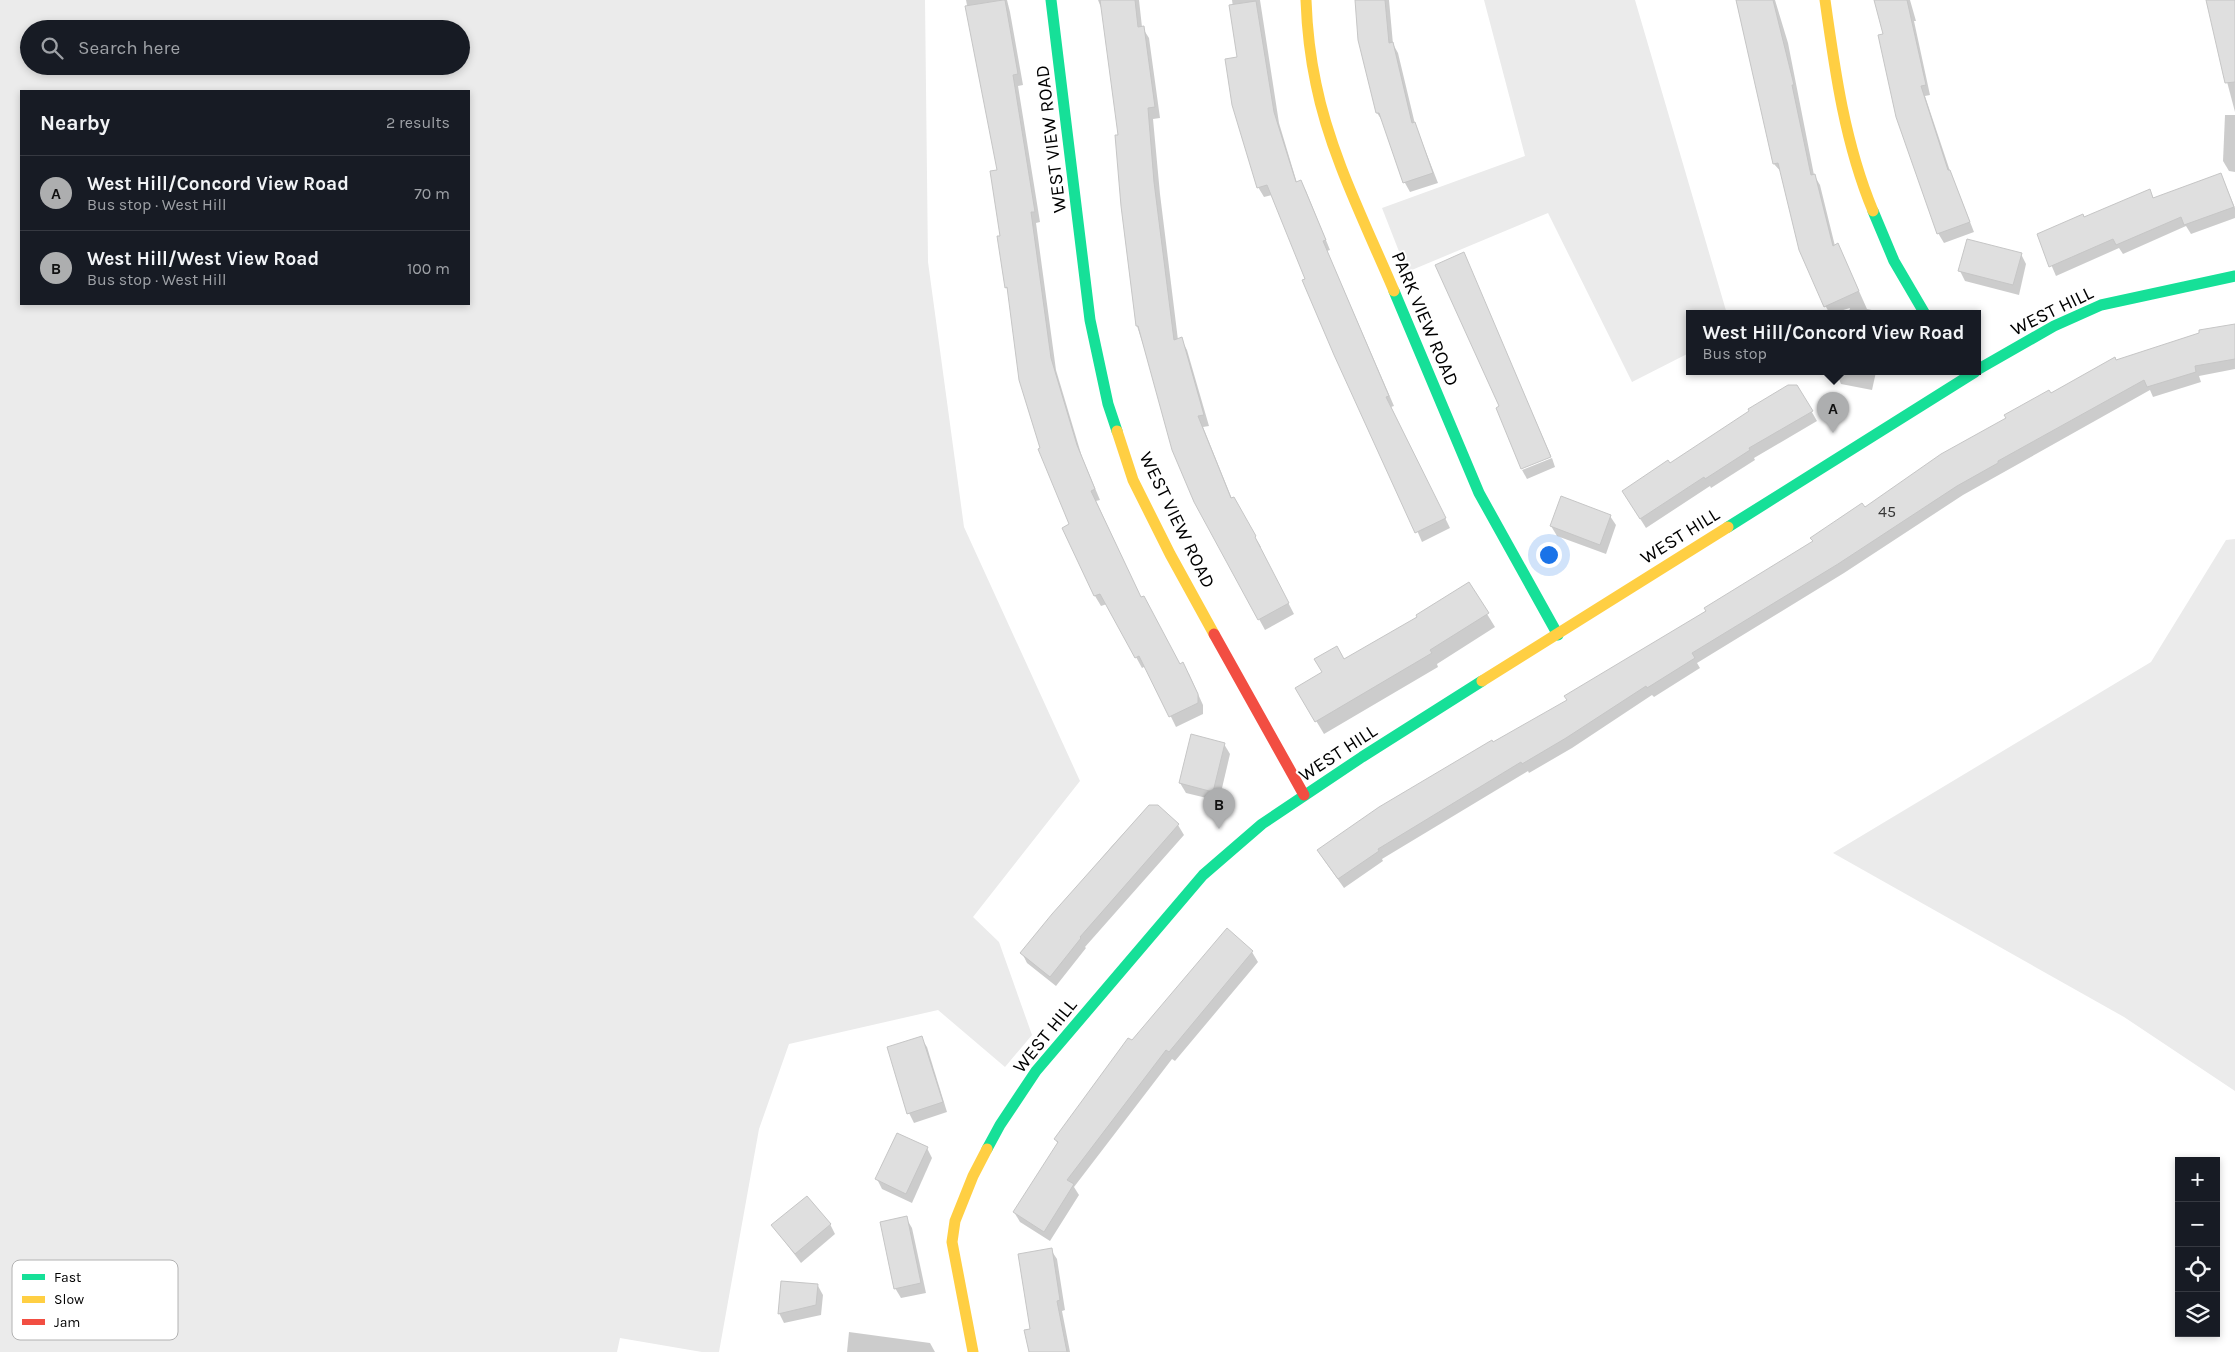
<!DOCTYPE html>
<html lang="en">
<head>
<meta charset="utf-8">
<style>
  :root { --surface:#171b24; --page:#242831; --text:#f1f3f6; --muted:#9ea1a6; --line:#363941; --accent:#adaeaf }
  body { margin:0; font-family:Karla,sans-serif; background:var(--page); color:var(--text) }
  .controls { position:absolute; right:15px; bottom:15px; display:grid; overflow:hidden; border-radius:0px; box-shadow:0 2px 8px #0003 }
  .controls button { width:45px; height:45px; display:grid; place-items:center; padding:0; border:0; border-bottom:1px solid var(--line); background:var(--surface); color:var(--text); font:25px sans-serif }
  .you { position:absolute; left:1548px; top:554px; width:18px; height:18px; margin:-12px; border:4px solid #fff; border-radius:50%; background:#1a73e8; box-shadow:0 0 0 8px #1a73e833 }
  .badge { display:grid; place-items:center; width:32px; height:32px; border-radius:50%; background:var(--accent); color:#111; font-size:16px; font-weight:700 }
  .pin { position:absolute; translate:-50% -41px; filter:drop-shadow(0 1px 2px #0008) }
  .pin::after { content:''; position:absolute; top:26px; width:18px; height:15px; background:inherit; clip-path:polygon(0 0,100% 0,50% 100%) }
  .popup { position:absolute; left:1686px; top:310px; width:295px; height:65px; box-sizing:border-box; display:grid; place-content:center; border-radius:0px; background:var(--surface); filter:drop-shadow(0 1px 4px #0005); font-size:16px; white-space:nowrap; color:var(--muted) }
  .popup b { font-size:19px; color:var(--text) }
  .popup::after { content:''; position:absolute; left:50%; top:100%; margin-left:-10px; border:10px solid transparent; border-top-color:var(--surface) }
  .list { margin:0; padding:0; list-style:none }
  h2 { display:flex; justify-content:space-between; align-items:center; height:65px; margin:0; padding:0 20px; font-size:21px }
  h2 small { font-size:16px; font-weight:400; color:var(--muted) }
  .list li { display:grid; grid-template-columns:32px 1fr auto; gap:15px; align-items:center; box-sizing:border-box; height:75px; padding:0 20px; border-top:1px solid var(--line) }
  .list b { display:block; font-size:19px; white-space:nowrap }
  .list p { margin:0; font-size:16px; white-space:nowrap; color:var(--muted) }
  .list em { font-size:16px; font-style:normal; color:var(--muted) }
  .icon { flex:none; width:28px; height:28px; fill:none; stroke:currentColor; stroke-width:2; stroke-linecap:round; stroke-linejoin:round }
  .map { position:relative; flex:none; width:2235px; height:1352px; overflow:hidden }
  .search { position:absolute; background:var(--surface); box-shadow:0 2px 8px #0003; left:20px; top:20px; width:450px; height:55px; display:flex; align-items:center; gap:12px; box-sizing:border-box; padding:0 18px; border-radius:28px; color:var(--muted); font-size:19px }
  .panel { position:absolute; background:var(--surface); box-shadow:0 2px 8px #0003; left:20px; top:90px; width:450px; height:215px; border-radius:0px }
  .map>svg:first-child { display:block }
  .green { fill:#ebebeb; fill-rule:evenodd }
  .shadow { fill:#0003 }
  .building { fill:#dfdfdf; stroke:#c6c6c6 }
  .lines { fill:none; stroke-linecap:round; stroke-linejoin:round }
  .fast { stroke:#16e098; stroke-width:11 }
  .slow { stroke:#ffcf43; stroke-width:11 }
  .jam { stroke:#f24e42; stroke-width:11 }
  .labels { text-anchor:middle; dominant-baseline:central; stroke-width:4; stroke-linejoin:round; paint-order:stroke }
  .number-label { font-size:16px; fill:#383838 }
  .street-label { font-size:19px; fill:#000; stroke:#fff }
  .key { fill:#fff; stroke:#b2b2b2; stroke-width:1 }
  .key-label { font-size:14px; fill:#000 }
</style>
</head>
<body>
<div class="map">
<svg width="2235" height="1352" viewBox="0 0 2235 1352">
  <rect width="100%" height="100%" fill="#fff"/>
  <g class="green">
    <path d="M 0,0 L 925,0 L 928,262 L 964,527 L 1080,781 L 973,917 L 999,942 L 1032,1035 L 1005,1067 L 938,1010 L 789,1044 L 759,1129 L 719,1352 L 702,1352 L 620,1338 L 617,1352 L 0,1352 ZM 29,29 L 461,29 L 461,66 L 29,66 ZM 469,91 L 469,304 L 21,304 L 21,91 Z"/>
    <path d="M 1484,0 L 1635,0 L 1727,314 L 1689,314 L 1689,353 L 1632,382 L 1548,213 L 1407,272 L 1382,208 L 1525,156 Z"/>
    <path d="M 2235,539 L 2235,1091 L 2124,1017 L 1833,853 L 2151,662 L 2226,540 Z"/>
  </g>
  <g class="shadow">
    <path d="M 966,0 L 1007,0 L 1010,12 L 1023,85 L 1018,86 L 1040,222 L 1036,223 L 1056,370 L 1082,457 L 1100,500 L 1096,501 L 1141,598 L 1180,665 L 1189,674 L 1203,705 L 1203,714 L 1176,727 L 1146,666 L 1142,668 L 1107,604 L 1101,606 L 1095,596 L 1064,528 L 1070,525 L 1041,449 L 1009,293 L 1006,287 L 998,171 Z"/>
    <path d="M 1098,0 L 1139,0 L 1142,27 L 1149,38 L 1160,118 L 1153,119 L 1160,194 L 1178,340 L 1181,339 L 1187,350 L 1209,426 L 1203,427 L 1232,499 L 1261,547 L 1260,548 L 1294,614 L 1265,630 L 1195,502 L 1137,326 L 1119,136 L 1104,15 Z"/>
    <path d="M 1232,0 L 1260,0 L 1279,123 L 1297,183 L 1301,182 L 1306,191 L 1330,250 L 1327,251 L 1394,406 L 1391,407 L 1450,528 L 1422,542 L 1272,195 L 1264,197 L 1258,187 Z"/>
    <path d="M 1357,0 L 1389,0 L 1393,44 L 1398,53 L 1415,124 L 1438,183 L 1410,192 L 1405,183 L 1383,122 L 1377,113 Z"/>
    <path d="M 1736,0 L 1775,0 L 1788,43 L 1814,175 L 1820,185 L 1835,246 L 1838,245 L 1843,255 L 1867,309 L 1881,312 L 1882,314 L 1848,314 L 1850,308 L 1830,314 L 1826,307 L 1800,250 L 1782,173 L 1774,164 Z"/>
    <path d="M 1876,0 L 1910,0 L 1916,21 L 1914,21 L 1930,95 L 1925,96 L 1950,171 L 1974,232 L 1944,243 L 1938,233 Z"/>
    <path d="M 2207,0 L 2235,0 L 2235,112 L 2217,44 Z"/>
    <path d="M 2225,115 L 2235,115 L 2235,172 L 2229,171 L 2223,161 Z"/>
    <path d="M 2221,174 L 2235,208 L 2235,218 L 2191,234 L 2186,226 L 2123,254 L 2119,248 L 2056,276 L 2038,234 L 2084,218 L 2149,190 L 2154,199 Z"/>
    <path d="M 1463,254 L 1551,456 L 1521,468 L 1500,407 Z"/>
    <path d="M 2021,254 L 2026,264 L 2019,295 L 1965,281 L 1960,271 Z"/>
    <path d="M 2235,325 L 2235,369 L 2199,376 L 2201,382 L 2153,397 L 2150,390 L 1963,495 L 1844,573 L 1697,663 L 1700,668 L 1654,697 L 1652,695 L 1572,748 L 1529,773 L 1528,771 L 1382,859 L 1383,861 L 1344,888 L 1324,860 L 1319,850 L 1493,744 L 1568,701 L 1864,508 L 2050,394 L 2116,361 Z"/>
    <path d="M 1836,372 L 1876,372 L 1872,390 L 1841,384 Z"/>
    <path d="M 1797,386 L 1817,421 L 1754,458 L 1755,460 L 1711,488 L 1710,486 L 1646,528 L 1629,501 L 1670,464 Z"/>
    <path d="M 1552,458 L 1555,467 L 1527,479 L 1522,470 Z"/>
    <path d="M 1610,516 L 1616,525 L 1606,554 L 1557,536 L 1551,526 Z"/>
    <path d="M 1468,583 L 1495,627 L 1437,664 L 1438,667 L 1324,734 L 1297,689 L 1418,617 Z"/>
    <path d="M 1224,744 L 1230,754 L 1219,801 L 1186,793 L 1180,783 Z"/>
    <path d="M 1149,806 L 1178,825 L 1184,835 L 1085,947 L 1086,948 L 1056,986 L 1027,963 L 1022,953 L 1112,846 Z"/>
    <path d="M 1227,930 L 1252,952 L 1258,962 L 1175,1061 L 1172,1059 L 1074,1187 L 1079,1195 L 1050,1241 L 1020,1222 L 1014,1212 L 1058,1144 L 1055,1139 L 1132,1042 Z"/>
    <path d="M 921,1038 L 927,1047 L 947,1112 L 914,1123 L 909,1113 Z"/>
    <path d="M 927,1148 L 932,1158 L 912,1203 L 882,1189 L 877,1179 Z"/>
    <path d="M 906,1218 L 912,1228 L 926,1293 L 901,1298 L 895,1288 Z"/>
    <path d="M 830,1224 L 835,1234 L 801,1263 L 773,1226 Z"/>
    <path d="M 1051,1250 L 1057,1259 L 1065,1310 L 1062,1311 L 1070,1352 L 1030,1352 Z"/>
    <path d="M 818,1286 L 823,1295 L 821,1315 L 784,1323 L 779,1313 Z"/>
    <path d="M 849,1332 L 930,1343 L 935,1352 L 847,1352 Z"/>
  </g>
  <g class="building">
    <path d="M 1003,0 L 1005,0 L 1018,74 L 1013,75 L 1035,212 L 1031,212 L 1051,358 L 1077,445 L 1095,489 L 1091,491 L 1141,597 L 1144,596 L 1180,664 L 1183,662 L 1198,694 L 1198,703 L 1169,717 L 1139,656 L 1135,658 L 1100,594 L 1094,596 L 1062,528 L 1069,524 L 1038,449 L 1040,448 L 1019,380 L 1007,287 L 1005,288 L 997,236 L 1000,236 L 990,171 L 997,170 L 965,6 Z"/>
    <path d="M 1100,0 L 1135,0 L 1138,27 L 1144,26 L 1155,107 L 1148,108 L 1154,182 L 1174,340 L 1182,337 L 1204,415 L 1198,416 L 1231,498 L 1234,497 L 1256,536 L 1255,537 L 1289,603 L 1258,620 L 1194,502 L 1172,450 L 1138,326 L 1136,326 L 1121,206 L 1115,135 L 1118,135 Z"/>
    <path d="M 1355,0 L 1385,0 L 1389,43 L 1393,42 L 1412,123 L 1415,122 L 1433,173 L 1403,183 L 1379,113 L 1376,113 L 1358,40 Z"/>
    <path d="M 1736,0 L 1773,0 L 1794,85 L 1792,85 L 1811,175 L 1815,174 L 1833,246 L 1838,243 L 1859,291 L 1824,307 L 1799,250 L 1778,163 L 1773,164 Z"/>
    <path d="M 1874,0 L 1907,0 L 1926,85 L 1921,86 L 1948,170 L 1950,170 L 1970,222 L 1937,234 L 1896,117 L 1878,35 L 1883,34 Z"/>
    <path d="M 2206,0 L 2235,0 L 2235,82 L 2225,83 Z"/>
    <path d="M 1256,1 L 1274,112 L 1296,182 L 1301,180 L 1326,240 L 1323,241 L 1389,396 L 1386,397 L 1446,518 L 1415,533 L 1334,355 L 1302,280 L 1305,279 L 1267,185 L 1257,188 L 1232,105 L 1225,59 L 1237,57 L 1229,5 Z"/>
    <path d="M 2221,173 L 2234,207 L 2184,225 L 2181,217 L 2116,245 L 2113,239 L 2049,267 L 2037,234 L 2083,214 L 2084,217 L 2150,189 L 2153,198 Z"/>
    <path d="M 1967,239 L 2022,253 L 2013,285 L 1958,271 Z"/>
    <path d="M 1464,252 L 1551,457 L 1521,469 L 1496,408 L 1499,406 L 1435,265 Z"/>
    <path d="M 2235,324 L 2235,359 L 2195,366 L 2196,372 L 2147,387 L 2144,380 L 1998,461 L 1998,463 L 1957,486 L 1838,564 L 1692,653 L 1695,658 L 1647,688 L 1646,686 L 1566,738 L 1522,764 L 1521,762 L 1378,849 L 1379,851 L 1338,879 L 1317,850 L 1379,807 L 1492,740 L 1493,742 L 1567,700 L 1564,696 L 1706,611 L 1704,608 L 1813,541 L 1810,538 L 1862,503 L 1865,507 L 1941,454 L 2006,418 L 2004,415 L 2049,390 L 2051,393 L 2115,357 L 2116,360 L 2199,333 L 2199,330 Z"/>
    <path d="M 1788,385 L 1797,385 L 1813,411 L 1749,448 L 1750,450 L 1705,479 L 1704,477 L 1640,519 L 1622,491 L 1668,460 L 1670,463 L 1749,411 L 1748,409 Z"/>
    <path d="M 1561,496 L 1611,515 L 1600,545 L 1550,526 Z"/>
    <path d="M 1469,582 L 1489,613 L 1430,650 L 1432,653 L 1315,722 L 1295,688 L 1322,672 L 1314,659 L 1337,646 L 1344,659 L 1417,617 L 1416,615 Z"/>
    <path d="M 1191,734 L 1225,743 L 1213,792 L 1179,783 Z"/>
    <path d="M 1149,805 L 1158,805 L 1179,824 L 1080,937 L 1081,938 L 1050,977 L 1020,953 L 1052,914 Z"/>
    <path d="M 1227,928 L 1253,951 L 1169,1052 L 1166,1050 L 1067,1180 L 1074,1184 L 1044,1232 L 1013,1212 L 1058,1142 L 1054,1139 L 1128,1038 L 1132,1040 Z"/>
    <path d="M 922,1036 L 943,1102 L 907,1114 L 887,1047 Z"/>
    <path d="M 897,1133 L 928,1147 L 906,1194 L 875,1179 Z"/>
    <path d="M 807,1196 L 831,1224 L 795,1254 L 771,1225 Z"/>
    <path d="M 907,1216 L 921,1283 L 894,1289 L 880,1222 Z"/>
    <path d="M 1052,1248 L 1060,1300 L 1057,1301 L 1067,1352 L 1029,1352 L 1024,1330 L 1030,1329 L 1018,1254 Z"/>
    <path d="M 781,1281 L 818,1284 L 816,1305 L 778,1314 Z"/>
  </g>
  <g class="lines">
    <g class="fast">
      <path d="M 1051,0 L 1090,320 L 1108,404 L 1117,431"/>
      <path d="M 1873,211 L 1894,261 L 1925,314"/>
      <path d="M 1394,291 L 1479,493 L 1558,635"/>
      <path d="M 1977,370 L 2054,326 L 2101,305 L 2235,276"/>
      <path d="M 1728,527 L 1975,372"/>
      <path d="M 987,1149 L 1000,1125 L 1036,1071 L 1203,875 L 1262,824 L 1362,757 L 1482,681"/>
    </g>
    <g class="slow">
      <path d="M 1306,0 C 1307,28 1310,56 1316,84 C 1330,154 1366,225 1394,291"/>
      <path d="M 1825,0 C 1835,72 1845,144 1873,211"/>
      <path d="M 1117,431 L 1133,480 L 1170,554 L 1214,634"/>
      <path d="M 1482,681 L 1728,527"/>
      <path d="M 973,1352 L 952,1242 L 955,1221 L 973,1176 L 987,1149"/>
    </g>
    <path class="jam" d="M 1214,634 L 1304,795"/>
  </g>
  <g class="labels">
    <g class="number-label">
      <text x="1887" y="511">45</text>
    </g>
    <g class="street-label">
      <text transform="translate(1051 139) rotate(-97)">WEST VIEW ROAD</text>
      <text transform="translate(2052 311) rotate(-26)">WEST HILL</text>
      <text transform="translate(1425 319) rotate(67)">PARK VIEW ROAD</text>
      <text transform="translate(1177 520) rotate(64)">WEST VIEW ROAD</text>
      <text transform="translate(1680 536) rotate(-32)">WEST HILL</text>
      <text transform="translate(1338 753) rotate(-33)">WEST HILL</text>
      <text transform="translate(1045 1036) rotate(-51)">WEST HILL</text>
    </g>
  </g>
  <rect x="12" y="1260" width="166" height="80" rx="8" class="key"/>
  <rect x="22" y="1274" width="23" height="6" fill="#16e098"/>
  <rect x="22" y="1296" width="23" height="7" fill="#ffcf43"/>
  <rect x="22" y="1319" width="23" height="6" fill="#f24e42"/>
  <g class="key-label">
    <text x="54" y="1282">Fast</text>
    <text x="54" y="1304">Slow</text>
    <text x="54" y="1327">Jam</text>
  </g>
</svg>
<div class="controls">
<button>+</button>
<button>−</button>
<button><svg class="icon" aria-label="locate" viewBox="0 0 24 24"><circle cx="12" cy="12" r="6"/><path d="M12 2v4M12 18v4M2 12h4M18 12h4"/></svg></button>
<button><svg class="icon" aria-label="layers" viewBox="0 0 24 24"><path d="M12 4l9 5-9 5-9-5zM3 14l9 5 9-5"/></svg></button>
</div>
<div class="you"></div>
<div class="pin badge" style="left:1833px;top:433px">A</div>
<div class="popup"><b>West Hill/Concord View Road</b>Bus stop</div>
<div class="pin badge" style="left:1219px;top:829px">B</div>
<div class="search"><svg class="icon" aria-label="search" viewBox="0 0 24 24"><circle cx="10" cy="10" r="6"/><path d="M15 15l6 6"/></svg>Search here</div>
<section class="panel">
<h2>Nearby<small>2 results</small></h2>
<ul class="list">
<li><span class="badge">A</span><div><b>West Hill/Concord View Road</b><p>Bus stop · West Hill</p></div><em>70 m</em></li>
<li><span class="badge">B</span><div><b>West Hill/West View Road</b><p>Bus stop · West Hill</p></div><em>100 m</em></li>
</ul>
</section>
</div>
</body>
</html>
